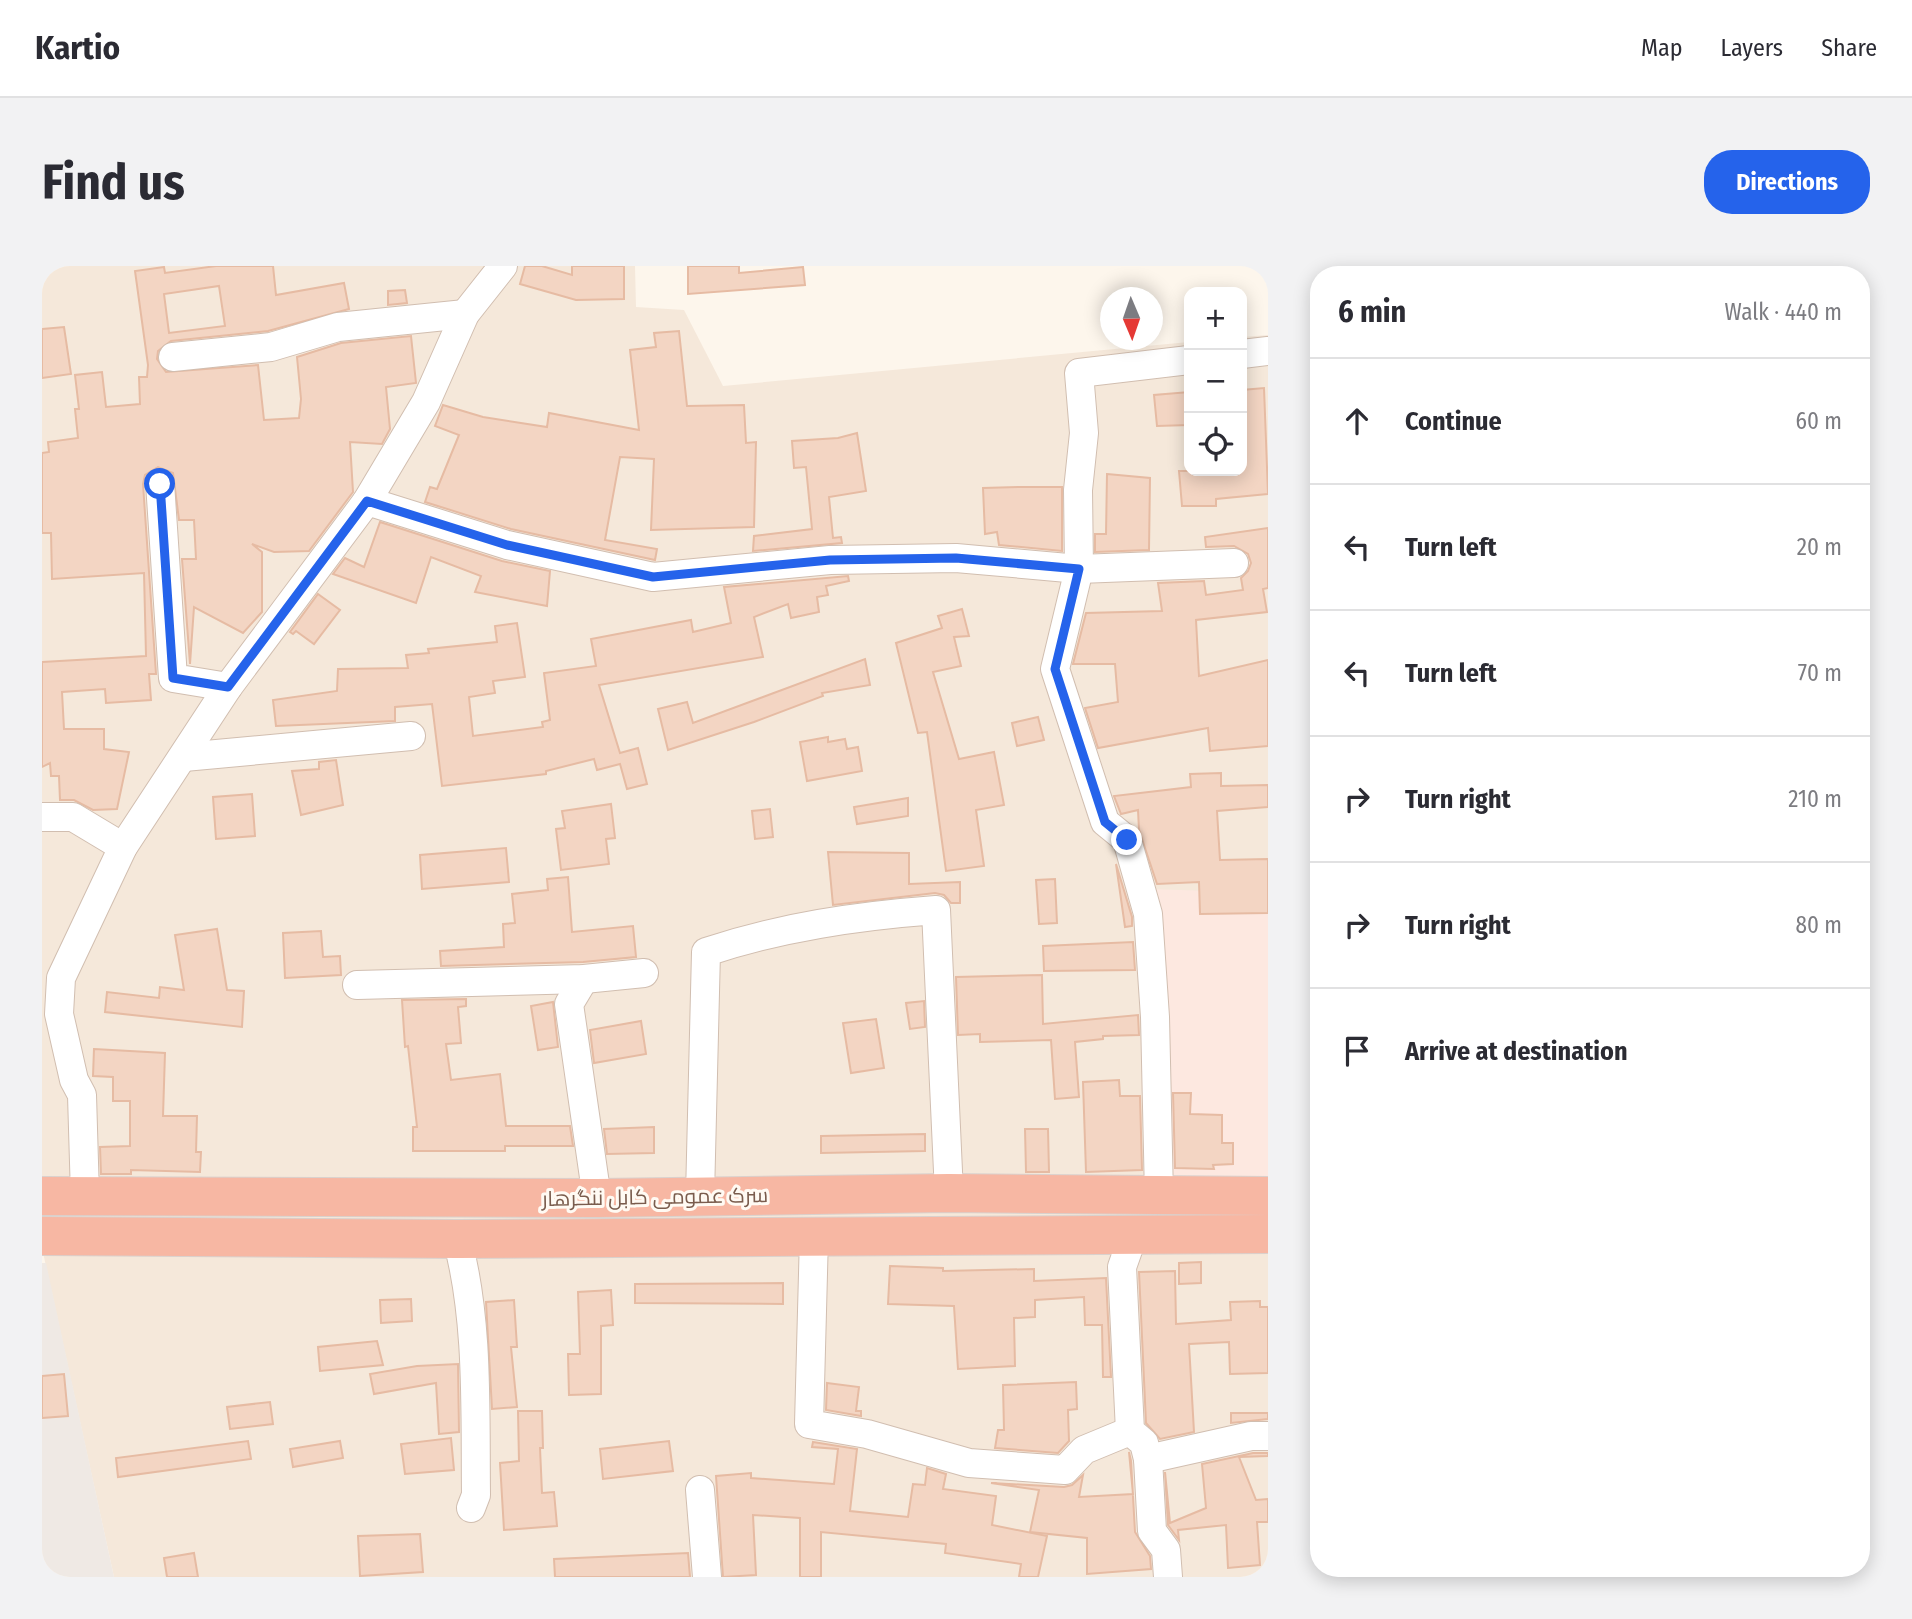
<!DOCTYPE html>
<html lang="en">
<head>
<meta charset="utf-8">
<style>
  :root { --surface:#fff; --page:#f2f2f3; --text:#2b2b33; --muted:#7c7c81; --line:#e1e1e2; --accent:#2563eb }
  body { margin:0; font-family:"Fira Sans Condensed",Cairo,sans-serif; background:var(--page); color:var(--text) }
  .controls { position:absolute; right:21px; top:21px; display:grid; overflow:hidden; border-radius:14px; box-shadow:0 4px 18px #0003 }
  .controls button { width:63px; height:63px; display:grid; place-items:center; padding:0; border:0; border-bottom:2px solid var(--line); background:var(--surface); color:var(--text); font:35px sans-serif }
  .compass { position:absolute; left:1058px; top:21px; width:63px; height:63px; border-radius:50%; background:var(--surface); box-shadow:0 4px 18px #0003; rotate:178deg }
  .stop { position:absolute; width:21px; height:21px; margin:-16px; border:5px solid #2563eb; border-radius:50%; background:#fff }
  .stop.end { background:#2563eb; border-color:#fff; box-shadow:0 2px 7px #0008 }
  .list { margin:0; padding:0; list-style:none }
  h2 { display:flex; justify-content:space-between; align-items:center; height:91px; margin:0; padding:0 28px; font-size:30px }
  h2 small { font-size:23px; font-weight:400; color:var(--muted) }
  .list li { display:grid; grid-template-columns:46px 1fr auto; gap:21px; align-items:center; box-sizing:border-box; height:126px; padding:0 28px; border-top:2px solid var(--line) }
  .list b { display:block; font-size:26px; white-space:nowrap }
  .list em { font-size:23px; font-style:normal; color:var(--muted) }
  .icon { flex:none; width:38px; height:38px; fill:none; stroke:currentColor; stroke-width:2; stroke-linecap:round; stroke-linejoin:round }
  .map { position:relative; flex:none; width:1226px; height:1311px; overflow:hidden; border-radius:28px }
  header { display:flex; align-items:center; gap:42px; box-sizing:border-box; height:98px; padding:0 35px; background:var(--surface); border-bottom:2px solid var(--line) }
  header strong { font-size:33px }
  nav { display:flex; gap:38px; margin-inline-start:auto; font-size:24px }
  .intro { display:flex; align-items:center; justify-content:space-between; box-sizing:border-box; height:168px; padding:0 42px }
  h1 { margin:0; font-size:49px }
  .button { padding:18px 32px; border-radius:28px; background:var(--accent); color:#fff; font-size:24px; font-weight:700 }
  main { display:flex; gap:42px; padding:0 42px }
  aside { flex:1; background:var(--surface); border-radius:28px; box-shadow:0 4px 18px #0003 }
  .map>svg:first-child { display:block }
  .residential { fill:#f5e8da }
  .commercial { fill:#fde8e0 }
  .industrial { fill:#efe9e4 }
  .building { fill:#f3d5c3; stroke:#e6bba3; stroke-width:2; fill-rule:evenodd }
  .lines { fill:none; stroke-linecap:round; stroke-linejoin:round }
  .minor-casing { stroke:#d1beb0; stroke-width:30 }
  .highway-casing { stroke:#dad1cd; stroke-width:40 }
  .minor { stroke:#fff; stroke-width:28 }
  .highway { stroke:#f7b7a3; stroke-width:38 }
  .route { stroke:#2563eb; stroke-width:9 }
  .labels { text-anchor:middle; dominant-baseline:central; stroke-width:6; stroke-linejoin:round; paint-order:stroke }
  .street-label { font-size:21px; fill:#7a5c4d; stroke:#fffaf3 }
</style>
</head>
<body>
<header>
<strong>Kartio</strong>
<nav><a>Map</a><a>Layers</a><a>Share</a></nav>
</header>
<div class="intro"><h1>Find us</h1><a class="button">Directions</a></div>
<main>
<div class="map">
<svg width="1226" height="1311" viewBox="0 0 1226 1311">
  <rect width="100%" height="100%" fill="#fdf6ec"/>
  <path class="residential" d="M 0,0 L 593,0 L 594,41 L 642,44 L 681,120 L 1147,76 L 1147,205 L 1200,205 L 1200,71 L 1226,69 L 1226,1311 L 72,1311 L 0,982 Z"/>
  <path class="commercial" d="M 1108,623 L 1226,627 L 1226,918 L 1128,923 Z"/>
  <path class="industrial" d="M 0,997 L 4,997 L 72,1311 L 0,1311 Z"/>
  <g class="building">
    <path d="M 174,0 L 231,0 L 234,29 L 302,17 L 307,43 L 226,65 L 129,75 L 116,85 L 115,93 L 124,106 L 216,99 L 222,154 L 257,152 L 259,133 L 255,91 L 299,77 L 369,70 L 374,117 L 344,121 L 348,163 L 340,178 L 308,176 L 311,226 L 267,285 L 232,286 L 210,278 L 220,286 L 220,346 L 201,367 L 152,341 L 148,398 L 140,293 L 154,293 L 152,254 L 137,254 L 131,207 L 116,201 L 103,209 L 101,218 L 114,408 L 107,408 L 109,434 L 64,437 L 63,423 L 20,426 L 22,463 L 62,463 L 62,483 L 87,486 L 75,543 L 51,544 L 32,534 L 18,534 L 17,510 L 9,510 L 8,497 L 0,501 L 0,396 L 104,390 L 102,307 L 10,313 L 9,267 L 0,267 L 0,187 L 7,186 L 6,176 L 36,172 L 33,143 L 37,143 L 33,109 L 60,106 L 64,141 L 98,138 L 97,111 L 105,111 L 106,99 L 93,5 L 122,1 L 123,7 ZM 177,20 L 183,60 L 127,67 L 122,28 Z"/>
    <path d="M 483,0 L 500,0 L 530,9 L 530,0 L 582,0 L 582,33 L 534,34 L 478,18 Z"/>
    <path d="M 646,0 L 697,0 L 697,7 L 761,1 L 763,19 L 646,28 Z"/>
    <path d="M 363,24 L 365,37 L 346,39 L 346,25 Z"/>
    <path d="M 22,61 L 29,108 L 0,112 L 0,63 Z"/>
    <path d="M 637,65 L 645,140 L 702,139 L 704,177 L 714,176 L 712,261 L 609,264 L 612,193 L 578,191 L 563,274 L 615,283 L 613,294 L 469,263 L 383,236 L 388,221 L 395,223 L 417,169 L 393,160 L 401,139 L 441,151 L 505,161 L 507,147 L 597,164 L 588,84 L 614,81 L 612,67 Z"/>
    <path d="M 1222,122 L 1226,228 L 1174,233 L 1174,240 L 1140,240 L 1137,205 L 1200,205 L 1200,124 Z"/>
    <path d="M 1147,126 L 1147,159 L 1115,160 L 1112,129 Z"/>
    <path d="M 815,167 L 824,225 L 787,231 L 791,272 L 799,271 L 800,277 L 711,285 L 712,270 L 770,263 L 764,201 L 752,202 L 750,175 L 796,172 Z"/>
    <path d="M 1065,208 L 1108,212 L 1107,284 L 1053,286 L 1053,268 L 1064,268 Z"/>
    <path d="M 976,221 L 1020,221 L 1020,285 L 957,279 L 955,266 L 943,268 L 941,222 Z"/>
    <path d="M 338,256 L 460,295 L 508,305 L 505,340 L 433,326 L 439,310 L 389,291 L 374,337 L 291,308 L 303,292 L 322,301 Z"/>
    <path d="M 1226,262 L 1226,322 L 1221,323 L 1225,346 L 1154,354 L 1157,410 L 1226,394 L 1226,480 L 1168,485 L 1166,462 L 1056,482 L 1043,442 L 1076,436 L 1073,398 L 1031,398 L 1044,347 L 1120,345 L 1116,317 L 1162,315 L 1164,329 L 1201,324 L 1199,312 L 1206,305 L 1209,297 L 1206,288 L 1192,280 L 1164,281 L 1163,271 Z"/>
    <path d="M 806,310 L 807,315 L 784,320 L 786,329 L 775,331 L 777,346 L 749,352 L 746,338 L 712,351 L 721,391 L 557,419 L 578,487 L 596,482 L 605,518 L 585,523 L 578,498 L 555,504 L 552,493 L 504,505 L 504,508 L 400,520 L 390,438 L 353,441 L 353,455 L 234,460 L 231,434 L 295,425 L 296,403 L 366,402 L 364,389 L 387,387 L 386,383 L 455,376 L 453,360 L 475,357 L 483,411 L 451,415 L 453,427 L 427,431 L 431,470 L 501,461 L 500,456 L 508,454 L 502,407 L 554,400 L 549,373 L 649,354 L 651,366 L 689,357 L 682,321 Z"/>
    <path d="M 276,328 L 298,344 L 272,378 L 254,365 L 251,368 L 248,366 Z"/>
    <path d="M 920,343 L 927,370 L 912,371 L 919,400 L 891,406 L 917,493 L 952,486 L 962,539 L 934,544 L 942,600 L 904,605 L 885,466 L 876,467 L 854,377 L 900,362 L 896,350 Z"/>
    <path d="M 823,393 L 828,419 L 780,427 L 781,430 L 712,456 L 626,484 L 616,443 L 645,436 L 651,457 Z"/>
    <path d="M 996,451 L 1002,474 L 975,480 L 970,457 Z"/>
    <path d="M 786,471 L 786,476 L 803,473 L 805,483 L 816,481 L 820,505 L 765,515 L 758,476 Z"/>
    <path d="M 294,494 L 301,539 L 259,549 L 250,505 L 277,503 L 277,496 Z"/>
    <path d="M 1179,507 L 1179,520 L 1226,519 L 1226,541 L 1175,545 L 1178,594 L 1226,593 L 1226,647 L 1158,648 L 1157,616 L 1115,618 L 1097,564 L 1096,544 L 1079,548 L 1072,530 L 1149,521 L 1148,508 Z"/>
    <path d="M 210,528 L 213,570 L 174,573 L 171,531 Z"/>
    <path d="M 866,532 L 866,550 L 815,558 L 812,541 Z"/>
    <path d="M 569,538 L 573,572 L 564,573 L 567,598 L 519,604 L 514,563 L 523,562 L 520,545 Z"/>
    <path d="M 728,543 L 731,571 L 713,573 L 710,545 Z"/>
    <path d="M 464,582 L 467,616 L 380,623 L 378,589 Z"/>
    <path d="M 786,586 L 867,587 L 867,618 L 918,616 L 918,637 L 909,637 L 902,629 L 893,627 L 791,639 Z"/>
    <path d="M 1074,598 L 1090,651 L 1090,660 L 1083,661 Z"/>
    <path d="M 526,611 L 530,666 L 591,660 L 594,691 L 541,696 L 399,700 L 398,685 L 462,681 L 461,658 L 473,657 L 470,628 L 506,624 L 505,613 Z"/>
    <path d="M 1013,613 L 1015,657 L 997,658 L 994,614 Z"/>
    <path d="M 175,663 L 185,724 L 202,725 L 200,761 L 63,746 L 65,726 L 117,732 L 118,721 L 142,724 L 133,669 Z"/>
    <path d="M 279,665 L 281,691 L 298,690 L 299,709 L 243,712 L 241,667 Z"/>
    <path d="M 1091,676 L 1093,704 L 1002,705 L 1001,680 Z"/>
    <path d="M 1000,709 L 1001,758 L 1096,749 L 1097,769 L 1061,770 L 1061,773 L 1033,776 L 1037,831 L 1013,833 L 1009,774 L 938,776 L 938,768 L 916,769 L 914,711 Z"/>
    <path d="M 424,733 L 424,740 L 416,741 L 419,777 L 404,778 L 409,814 L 458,808 L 464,860 L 528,860 L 531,880 L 463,880 L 463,885 L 371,885 L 371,861 L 375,861 L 366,780 L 363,781 L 360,734 Z"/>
    <path d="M 882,735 L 883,761 L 868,763 L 864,737 Z"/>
    <path d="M 511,736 L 516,781 L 496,784 L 489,740 Z"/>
    <path d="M 834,753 L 842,802 L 809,807 L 801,757 Z"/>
    <path d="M 599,755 L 604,788 L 552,797 L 548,764 Z"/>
    <path d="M 52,783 L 123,787 L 121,850 L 155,850 L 154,886 L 159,886 L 158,906 L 89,904 L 89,908 L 59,908 L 58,881 L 88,880 L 88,835 L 71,835 L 71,811 L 51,810 Z"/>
    <path d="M 1077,814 L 1078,830 L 1098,830 L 1100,904 L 1044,906 L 1041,816 Z"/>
    <path d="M 1131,827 L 1149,827 L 1148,848 L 1180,849 L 1180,877 L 1191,877 L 1191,898 L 1171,899 L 1172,903 L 1133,902 Z"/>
    <path d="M 612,861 L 612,887 L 565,888 L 562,863 Z"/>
    <path d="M 983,863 L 1006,863 L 1007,906 L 984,906 Z"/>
    <path d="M 883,868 L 883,885 L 779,887 L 779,870 Z"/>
    <path d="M 1159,996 L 1159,1017 L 1137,1018 L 1137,997 Z"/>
    <path d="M 848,1000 L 901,1002 L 901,1005 L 992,1003 L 992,1015 L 1064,1012 L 1069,1111 L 1061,1111 L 1060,1059 L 1043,1059 L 1042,1031 L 993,1034 L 993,1051 L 972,1052 L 973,1100 L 916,1103 L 912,1040 L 846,1038 Z"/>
    <path d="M 1133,1005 L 1134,1058 L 1189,1054 L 1188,1036 L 1218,1035 L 1218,1041 L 1226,1041 L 1226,1107 L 1188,1108 L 1187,1076 L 1147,1078 L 1152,1166 L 1118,1173 L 1104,1157 L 1097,1006 Z"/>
    <path d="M 741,1017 L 741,1038 L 593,1037 L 593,1018 Z"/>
    <path d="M 569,1024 L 571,1059 L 559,1060 L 559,1128 L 527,1129 L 526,1088 L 538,1088 L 536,1026 Z"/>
    <path d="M 369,1033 L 370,1055 L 339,1057 L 338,1034 Z"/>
    <path d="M 472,1034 L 475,1081 L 469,1081 L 475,1141 L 450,1143 L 444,1036 Z"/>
    <path d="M 335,1075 L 341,1099 L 278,1105 L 276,1081 Z"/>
    <path d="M 416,1098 L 417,1166 L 397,1168 L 394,1117 L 332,1128 L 328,1108 L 375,1100 Z"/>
    <path d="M 22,1108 L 26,1150 L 0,1152 L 0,1110 Z"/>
    <path d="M 1034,1116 L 1035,1143 L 1026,1144 L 1027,1175 L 1016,1187 L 953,1182 L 956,1164 L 962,1164 L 961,1119 Z"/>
    <path d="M 785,1117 L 817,1121 L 814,1145 L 819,1145 L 819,1150 L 784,1144 Z"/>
    <path d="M 228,1136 L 231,1158 L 188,1163 L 185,1141 Z"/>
    <path d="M 476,1145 L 500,1145 L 501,1182 L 498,1182 L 500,1227 L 512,1226 L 515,1260 L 462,1264 L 458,1197 L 477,1195 Z"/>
    <path d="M 1189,1147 L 1226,1147 L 1226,1153 L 1189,1157 Z"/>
    <path d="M 409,1172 L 412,1204 L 363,1208 L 359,1178 Z"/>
    <path d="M 206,1175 L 209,1193 L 76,1211 L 74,1192 Z"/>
    <path d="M 298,1175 L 301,1192 L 251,1201 L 248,1183 Z"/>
    <path d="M 627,1175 L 631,1205 L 561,1213 L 558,1183 Z"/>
    <path d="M 771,1176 L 815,1183 L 808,1245 L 866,1251 L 871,1218 L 883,1219 L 885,1202 L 904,1208 L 901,1223 L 954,1230 L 950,1259 L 1005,1270 L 996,1311 L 977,1311 L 979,1298 L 903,1287 L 904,1278 L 779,1266 L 779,1311 L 758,1311 L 758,1252 L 711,1249 L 714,1309 L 681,1311 L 674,1210 L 709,1207 L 709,1212 L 792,1218 L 796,1183 L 770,1181 Z"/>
    <path d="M 1087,1186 L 1089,1195 L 1093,1266 L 1108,1290 L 1109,1303 L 1045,1308 L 1045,1272 L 988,1266 L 997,1224 L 949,1217 L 1022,1221 L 1030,1219 L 1041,1209 L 1037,1231 L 1091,1228 Z"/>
    <path d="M 1211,1187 L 1226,1187 L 1226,1190 L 1197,1191 L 1214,1234 L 1226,1233 L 1226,1256 L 1215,1256 L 1218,1299 L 1186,1302 L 1184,1259 L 1136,1264 L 1137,1274 L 1126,1259 L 1123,1206 L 1128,1257 L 1164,1242 L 1160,1198 Z"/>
    <path d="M 378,1268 L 381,1306 L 318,1310 L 316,1270 Z"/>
    <path d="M 152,1287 L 156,1311 L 125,1311 L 122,1292 Z"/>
    <path d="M 646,1287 L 648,1311 L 513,1311 L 512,1293 Z"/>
  </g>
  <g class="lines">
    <g class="minor-casing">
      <g id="minor">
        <path d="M 1200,88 L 1226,85"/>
        <path d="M 131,91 L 229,81 L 296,61 L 423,48"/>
        <path d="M 118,217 L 131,412 L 186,421"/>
        <path d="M 325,235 L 465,279 L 611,311 L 788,294 L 914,292 L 1037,303 L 1192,297"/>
        <path d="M 142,491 L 369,470"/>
        <path d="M 0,551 L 31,551 L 81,581"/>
        <path d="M 542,713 L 527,738 L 555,932"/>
        <path d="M 315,719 L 542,713 L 602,707"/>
        <path d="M 43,930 L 40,829 L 32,814 L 17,748 L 19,712 L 81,581 L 186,421 L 325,235 L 384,136 L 423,48 L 461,0"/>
        <path d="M 658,930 L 664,686 C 739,661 815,650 894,644 L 907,927"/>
        <path d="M 1117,930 L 1113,751 L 1106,648 L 1085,574 L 1063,556 L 1013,403 L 1037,303 L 1036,224 L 1042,167 L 1037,107 L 1147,94"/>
        <path d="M 1092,967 L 1080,1001 L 1088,1165 L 1102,1177 L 1106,1193 L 1110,1265 L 1124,1284 L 1126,1311"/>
        <path d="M 772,970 L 767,1158 L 825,1168 L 927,1197 L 1023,1204 L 1042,1184 L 1088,1165"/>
        <path d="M 415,973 C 437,1054 433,1145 434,1229 L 429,1242"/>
        <path d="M 1106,1193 L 1209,1170 L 1226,1170"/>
        <path d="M 658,1224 L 665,1311"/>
      </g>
    </g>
    <g class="highway-casing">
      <g id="highway">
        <path d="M 0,930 L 555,932 L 907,927 L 1226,930"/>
        <path d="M 0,970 L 415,973 L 1226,968"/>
      </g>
    </g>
    <use href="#minor" class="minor"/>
    <use href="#highway" class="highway"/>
  </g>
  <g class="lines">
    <path class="route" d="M 118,218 L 131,412 L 186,421 L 325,235 L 465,279 L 611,311 L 788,294 L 914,292 L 1037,303 L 1013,403 L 1063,556 L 1085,574"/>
  </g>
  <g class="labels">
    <g class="street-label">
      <text transform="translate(613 931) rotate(-1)">سرک عمومی کابل ننگرهار</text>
    </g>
  </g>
</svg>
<div class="controls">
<button>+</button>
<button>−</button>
<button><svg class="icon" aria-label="locate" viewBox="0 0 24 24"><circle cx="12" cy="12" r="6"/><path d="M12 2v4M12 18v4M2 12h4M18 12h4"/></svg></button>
</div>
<svg class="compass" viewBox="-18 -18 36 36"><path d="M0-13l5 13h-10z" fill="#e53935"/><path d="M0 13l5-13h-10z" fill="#7c7c81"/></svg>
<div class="stop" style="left:118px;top:218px"></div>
<div class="stop end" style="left:1085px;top:574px"></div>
</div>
<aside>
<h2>6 min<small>Walk · 440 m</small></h2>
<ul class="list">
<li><svg class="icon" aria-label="ahead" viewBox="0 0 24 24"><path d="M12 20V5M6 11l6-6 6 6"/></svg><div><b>Continue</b></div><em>60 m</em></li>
<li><svg class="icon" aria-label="left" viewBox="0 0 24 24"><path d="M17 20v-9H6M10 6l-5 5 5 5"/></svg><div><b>Turn left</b></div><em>20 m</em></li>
<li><svg class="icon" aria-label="left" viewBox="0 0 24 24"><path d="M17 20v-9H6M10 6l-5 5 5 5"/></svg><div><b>Turn left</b></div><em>70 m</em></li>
<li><svg class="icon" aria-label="right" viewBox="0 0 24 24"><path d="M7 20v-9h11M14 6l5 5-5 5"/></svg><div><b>Turn right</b></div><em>210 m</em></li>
<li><svg class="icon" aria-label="right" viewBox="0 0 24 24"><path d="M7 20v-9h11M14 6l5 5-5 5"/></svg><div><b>Turn right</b></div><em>80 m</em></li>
<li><svg class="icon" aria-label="arrive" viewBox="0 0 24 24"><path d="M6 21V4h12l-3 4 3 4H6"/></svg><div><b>Arrive at destination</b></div></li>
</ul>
</aside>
</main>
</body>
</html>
